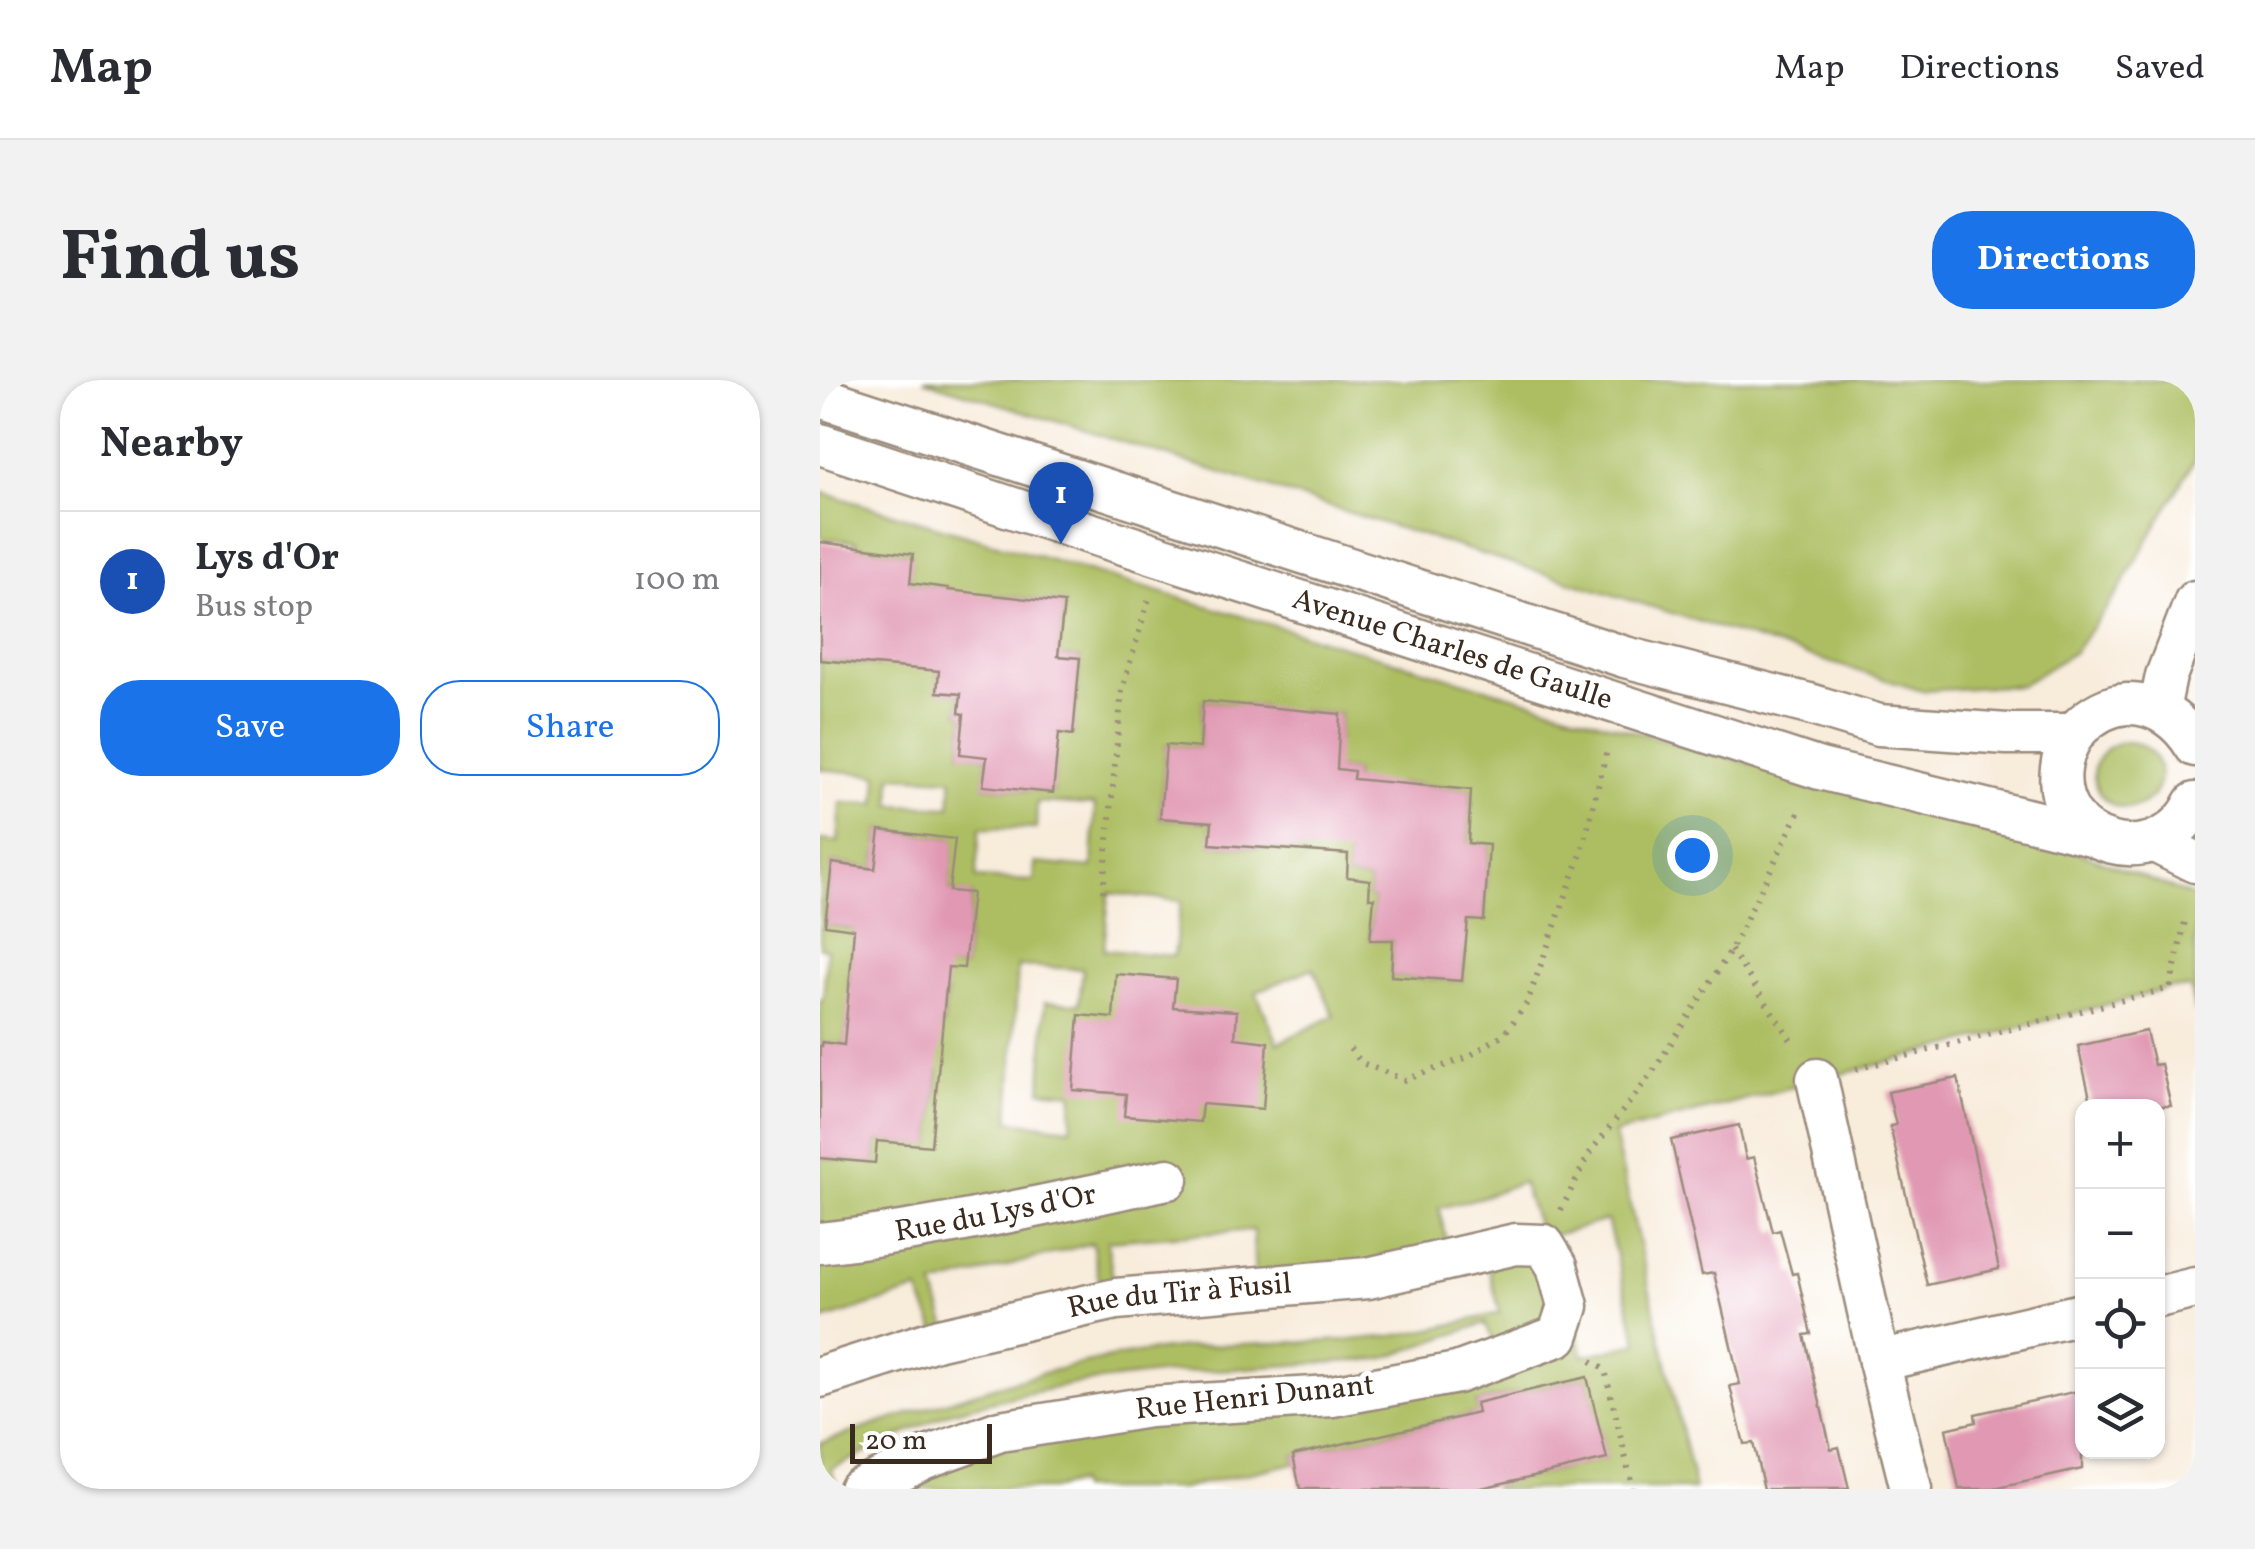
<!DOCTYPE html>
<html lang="en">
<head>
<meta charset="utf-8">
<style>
  :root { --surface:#fff; --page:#f2f2f3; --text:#2b2b33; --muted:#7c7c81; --line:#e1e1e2; --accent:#1a73e8 }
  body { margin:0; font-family:Vollkorn,serif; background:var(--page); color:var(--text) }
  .controls { position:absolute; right:30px; bottom:30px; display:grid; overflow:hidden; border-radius:20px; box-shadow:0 2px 8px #0004 }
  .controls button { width:90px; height:90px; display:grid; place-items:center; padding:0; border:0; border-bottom:2px solid var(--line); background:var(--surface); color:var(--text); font:50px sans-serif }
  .scale { position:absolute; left:30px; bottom:25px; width:142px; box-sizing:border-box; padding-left:10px; border:5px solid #3b2a1e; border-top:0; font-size:28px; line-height:35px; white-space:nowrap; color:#3b2a1e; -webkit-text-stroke:8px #fff; paint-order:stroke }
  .you { position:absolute; left:872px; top:475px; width:35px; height:35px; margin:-25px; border:8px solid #fff; border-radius:50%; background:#1a73e8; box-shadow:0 0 0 15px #1a73e833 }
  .badge { display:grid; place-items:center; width:65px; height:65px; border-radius:50%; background:var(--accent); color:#fff; font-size:32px; font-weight:700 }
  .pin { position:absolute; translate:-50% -82px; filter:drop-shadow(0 2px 5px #0008) }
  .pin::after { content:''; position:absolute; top:52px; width:35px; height:30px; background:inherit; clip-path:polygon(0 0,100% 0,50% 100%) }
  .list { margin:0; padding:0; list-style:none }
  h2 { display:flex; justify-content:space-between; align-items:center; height:130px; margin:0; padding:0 40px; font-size:42px }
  h2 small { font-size:32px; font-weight:400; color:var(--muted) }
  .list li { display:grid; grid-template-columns:65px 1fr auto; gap:30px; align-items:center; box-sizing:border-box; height:140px; padding:0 40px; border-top:2px solid var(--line) }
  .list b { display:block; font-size:38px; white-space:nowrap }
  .list p { margin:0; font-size:32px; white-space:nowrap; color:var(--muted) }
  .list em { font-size:32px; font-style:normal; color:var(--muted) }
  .actions { display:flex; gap:20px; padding:30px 40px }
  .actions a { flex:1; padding:22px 0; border:2px solid var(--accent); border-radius:40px; text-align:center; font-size:35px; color:var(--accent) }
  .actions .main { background:var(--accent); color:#fff }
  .icon { flex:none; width:55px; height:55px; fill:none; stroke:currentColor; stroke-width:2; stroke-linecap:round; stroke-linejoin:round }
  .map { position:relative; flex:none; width:1375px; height:1109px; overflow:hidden; border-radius:40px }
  header { display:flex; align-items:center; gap:60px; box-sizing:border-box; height:140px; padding:0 50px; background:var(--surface); border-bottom:2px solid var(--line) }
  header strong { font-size:48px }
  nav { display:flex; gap:55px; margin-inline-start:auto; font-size:35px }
  .intro { display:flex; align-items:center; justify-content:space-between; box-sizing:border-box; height:240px; padding:0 60px }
  h1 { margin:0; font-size:70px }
  .button { padding:25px 45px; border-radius:40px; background:var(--accent); color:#fff; font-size:35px; font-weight:700 }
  main { display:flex; gap:60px; padding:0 60px }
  aside { flex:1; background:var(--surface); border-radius:40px; box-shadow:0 2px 8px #0004 }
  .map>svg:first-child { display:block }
  .green { fill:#adbe62; stroke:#747440; stroke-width:2.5; fill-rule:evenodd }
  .building { fill:#e199b3 }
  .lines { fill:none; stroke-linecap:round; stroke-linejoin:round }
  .minor-casing { stroke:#9a8b7c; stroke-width:45 }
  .path { stroke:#9a8b7c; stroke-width:6; stroke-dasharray:2.5 8; stroke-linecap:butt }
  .minor { stroke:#fff; stroke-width:40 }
  .labels { text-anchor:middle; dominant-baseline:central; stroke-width:10; stroke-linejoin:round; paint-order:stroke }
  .street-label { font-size:30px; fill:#3b2a1e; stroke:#fff }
</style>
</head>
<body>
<header>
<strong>Map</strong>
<nav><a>Map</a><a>Directions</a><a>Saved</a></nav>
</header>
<div class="intro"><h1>Find us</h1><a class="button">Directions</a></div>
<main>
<aside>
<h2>Nearby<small></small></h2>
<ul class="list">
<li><span class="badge" style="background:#1a4fb4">1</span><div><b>Lys d'Or</b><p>Bus stop</p></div><em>100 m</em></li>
</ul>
<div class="actions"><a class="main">Save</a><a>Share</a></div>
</aside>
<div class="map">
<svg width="1375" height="1109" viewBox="0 0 1375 1109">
  <rect width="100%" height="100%" fill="#fff"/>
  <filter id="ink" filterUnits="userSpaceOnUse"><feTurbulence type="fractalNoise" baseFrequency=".01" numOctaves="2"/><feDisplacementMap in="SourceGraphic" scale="20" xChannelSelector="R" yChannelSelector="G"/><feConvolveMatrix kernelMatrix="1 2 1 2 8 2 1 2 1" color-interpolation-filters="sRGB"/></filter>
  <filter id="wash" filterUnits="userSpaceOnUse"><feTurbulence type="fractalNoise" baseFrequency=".0048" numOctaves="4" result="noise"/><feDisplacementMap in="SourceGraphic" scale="40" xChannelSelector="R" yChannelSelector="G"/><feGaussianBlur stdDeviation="2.25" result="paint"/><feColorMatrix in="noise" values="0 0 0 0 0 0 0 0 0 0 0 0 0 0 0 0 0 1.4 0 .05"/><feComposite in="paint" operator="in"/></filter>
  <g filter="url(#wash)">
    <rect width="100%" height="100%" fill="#f8ecdb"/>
    <g class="green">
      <path d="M 103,0 L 1375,0 L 1375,79 L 1297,214 L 1254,272 L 1201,305 L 1102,311 Z"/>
      <path d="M 0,112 L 802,348 L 994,401 L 1214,455 L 1375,517 L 1375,632 L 1370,608 L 1350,608 L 794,754 L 875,1109 L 675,1109 L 674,1105 L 786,1079 L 767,997 L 656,1023 L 658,1033 L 473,1075 L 474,1083 L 361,1109 L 259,1109 L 257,1103 L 233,1109 L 39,1109 L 105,1078 L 180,1051 L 329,1027 L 512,1016 L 637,993 L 681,976 L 665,943 L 562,979 L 337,994 L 254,1004 L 186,1018 L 130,1032 L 11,1089 L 21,1109 L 0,1109 L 0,1063 C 108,1028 218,987 331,971 C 405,961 479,965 553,958 C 596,954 638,943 680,933 L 665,873 L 696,864 L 724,864 L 702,802 L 662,817 L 619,828 L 630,879 L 548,898 L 283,921 L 272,863 L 114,906 L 130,957 L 119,959 L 98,910 L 0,941 L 0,778 L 55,783 L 57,761 L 111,765 L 119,691 L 85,687 L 86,677 L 89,676 L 93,645 L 123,647 L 126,614 L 118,613 L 121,586 L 144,588 L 152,514 L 129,511 L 134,459 L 60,450 L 55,489 L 12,483 L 5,545 L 38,550 L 37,567 L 33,567 L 29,605 L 56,608 L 51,643 L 27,640 L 24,665 L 3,663 L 0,666 L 0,620 L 3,620 L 7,569 L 0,568 L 0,460 L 18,462 L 21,423 L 56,424 L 58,395 L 0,389 L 0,280 L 58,286 L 62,259 L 87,262 L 86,270 L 120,275 L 117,311 L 141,314 L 139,333 L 144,334 L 140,373 L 167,377 L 164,406 L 233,413 L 236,381 L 228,381 L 230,353 L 253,354 L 260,278 L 238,276 L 244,223 L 171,215 L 167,247 L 157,247 L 157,241 L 125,237 L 128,208 L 90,203 L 92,174 L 36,167 L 36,162 L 0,158 ZM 383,321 L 444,327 L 442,360 L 462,362 L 463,356 L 476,357 L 479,330 L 520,334 L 518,361 L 504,360 L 502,388 L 534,391 L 531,430 L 564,432 L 564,436 L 575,437 L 579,403 L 651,410 L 648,463 L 669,466 L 664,540 L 641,540 L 639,568 L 645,569 L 642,601 L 571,596 L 573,560 L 550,559 L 554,518 L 549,517 L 550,500 L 527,497 L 529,458 L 496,456 L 496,449 L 467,446 L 465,470 L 391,464 L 392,442 L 340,438 L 346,365 L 380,368 ZM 72,396 L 132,399 L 130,427 L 71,425 ZM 217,422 L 275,425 L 272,488 L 215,483 L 214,501 L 156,498 L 160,448 L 216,449 ZM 289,513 L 361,521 L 354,576 L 284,570 ZM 198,586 L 263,589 L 259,624 L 225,622 L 221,710 L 253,713 L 251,748 L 189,741 ZM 493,588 L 514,636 L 458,663 L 436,612 ZM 787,840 L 818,963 L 764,976 L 728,857 ZM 433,850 L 435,908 L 296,918 L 287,861 Z"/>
      <circle cx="1307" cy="395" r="33"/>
    </g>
    <g id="blocks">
      <g class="building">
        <path d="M 0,162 L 93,174 L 90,203 L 128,208 L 128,210 L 244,223 L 238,276 L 260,278 L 253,355 L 239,353 L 233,413 L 163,406 L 167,377 L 140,374 L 144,334 L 139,333 L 141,314 L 117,312 L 119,291 L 0,280 Z"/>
        <path d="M 383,321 L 520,334 L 517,389 L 534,391 L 533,399 L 651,410 L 648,463 L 669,465 L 664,541 L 648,540 L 642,601 L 571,596 L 573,560 L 550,560 L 554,518 L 549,518 L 550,500 L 527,497 L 528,474 L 390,464 L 392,442 L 340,438 L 346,365 L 380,368 Z"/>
        <path d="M 60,450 L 135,459 L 129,511 L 152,513 L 144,588 L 128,587 L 111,766 L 57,761 L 55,783 L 0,778 L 0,666 L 2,666 L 2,662 L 24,665 L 34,549 L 5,545 L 12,483 L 55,489 Z"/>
        <path d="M 296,594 L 356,599 L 353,627 L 417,631 L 415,658 L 448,662 L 443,729 L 382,724 L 380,742 L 304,736 L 306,714 L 253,710 L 259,635 L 293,638 Z"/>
        <path d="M 1326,651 L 1334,685 L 1341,684 L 1351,726 L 1272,726 L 1258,666 Z"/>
        <path d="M 1138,698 L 1179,889 L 1107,905 L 1070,746 L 1076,745 L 1068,712 Z"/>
        <path d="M 919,745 L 926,779 L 934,777 L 953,852 L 960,850 L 972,894 L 977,893 L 991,954 L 984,955 L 1011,1069 L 1019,1067 L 1029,1109 L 944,1109 L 933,1063 L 924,1064 L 910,1006 L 920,1004 L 894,893 L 882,895 L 851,760 Z"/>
        <path d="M 767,997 L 787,1079 L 657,1109 L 480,1109 L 473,1075 L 658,1033 L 656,1023 Z"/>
        <path d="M 1262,1010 L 1262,1089 L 1174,1109 L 1139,1109 L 1126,1049 L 1156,1042 L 1155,1034 Z"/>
      </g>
    </g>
  </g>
  <g filter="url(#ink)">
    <use href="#blocks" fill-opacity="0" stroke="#9a8b7c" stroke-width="2.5"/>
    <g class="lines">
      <g class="minor-casing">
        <g id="minor">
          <path d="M 0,17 L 805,277 L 989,324 L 1059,345 L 1187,354 L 1253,354"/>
          <path id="s1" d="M 0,64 L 226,139 L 1000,389 L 1272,455"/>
          <path d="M 1339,330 L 1346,296 L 1375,221"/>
          <path d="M 1375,366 C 1361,342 1337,323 1307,324 C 1289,325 1272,335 1260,347 C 1249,359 1243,373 1241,388 C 1231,466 1339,497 1375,423"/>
          <path d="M 1335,462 L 1375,482"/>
          <path d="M 997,699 L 1059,981 L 1091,1109"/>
          <path id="s2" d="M 0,863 C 117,850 233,823 348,799"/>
          <path d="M 1338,917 L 1375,908"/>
          <path d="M 1059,981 L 1262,934"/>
          <path id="s3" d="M 0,997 L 119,959 L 296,919 L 548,898 L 696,864 L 724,865 L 737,886 L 748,926 L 738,956 L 637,993 L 512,1016 L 329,1027 L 180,1051 L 105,1078 L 39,1109"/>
        </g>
      </g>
      <g class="path">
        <path d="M 283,512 L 302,310 L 329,218"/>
        <path d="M 911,570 L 974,665"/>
        <path d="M 530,669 L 542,683 L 585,700 L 648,677 L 685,653 L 707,623 L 762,471 L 788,366"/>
        <path d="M 1036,689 L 1350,608 L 1366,537"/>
        <path d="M 741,830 L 769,774 L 830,696 L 911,570 L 982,426"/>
        <path d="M 771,981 L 785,990 L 813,1109"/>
      </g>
      <use href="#minor" class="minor"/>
    </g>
  </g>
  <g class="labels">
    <g class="street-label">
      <text stroke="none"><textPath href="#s1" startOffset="665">Avenue Charles de Gaulle</textPath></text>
      <text stroke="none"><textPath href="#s2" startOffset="178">Rue du Lys d'Or</textPath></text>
      <text stroke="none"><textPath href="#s3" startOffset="370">Rue du Tir à Fusil</textPath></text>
      <text transform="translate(435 1018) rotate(-6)">Rue Henri Dunant</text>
    </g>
  </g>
</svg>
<div class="controls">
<button>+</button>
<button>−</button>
<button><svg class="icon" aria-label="locate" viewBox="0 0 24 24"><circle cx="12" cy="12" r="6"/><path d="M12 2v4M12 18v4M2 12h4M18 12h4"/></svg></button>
<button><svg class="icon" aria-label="layers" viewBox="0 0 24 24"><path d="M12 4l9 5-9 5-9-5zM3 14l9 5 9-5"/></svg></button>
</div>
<div class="scale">20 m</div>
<div class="you"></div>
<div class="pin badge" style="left:241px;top:164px;background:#1a4fb4">1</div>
</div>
</main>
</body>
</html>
